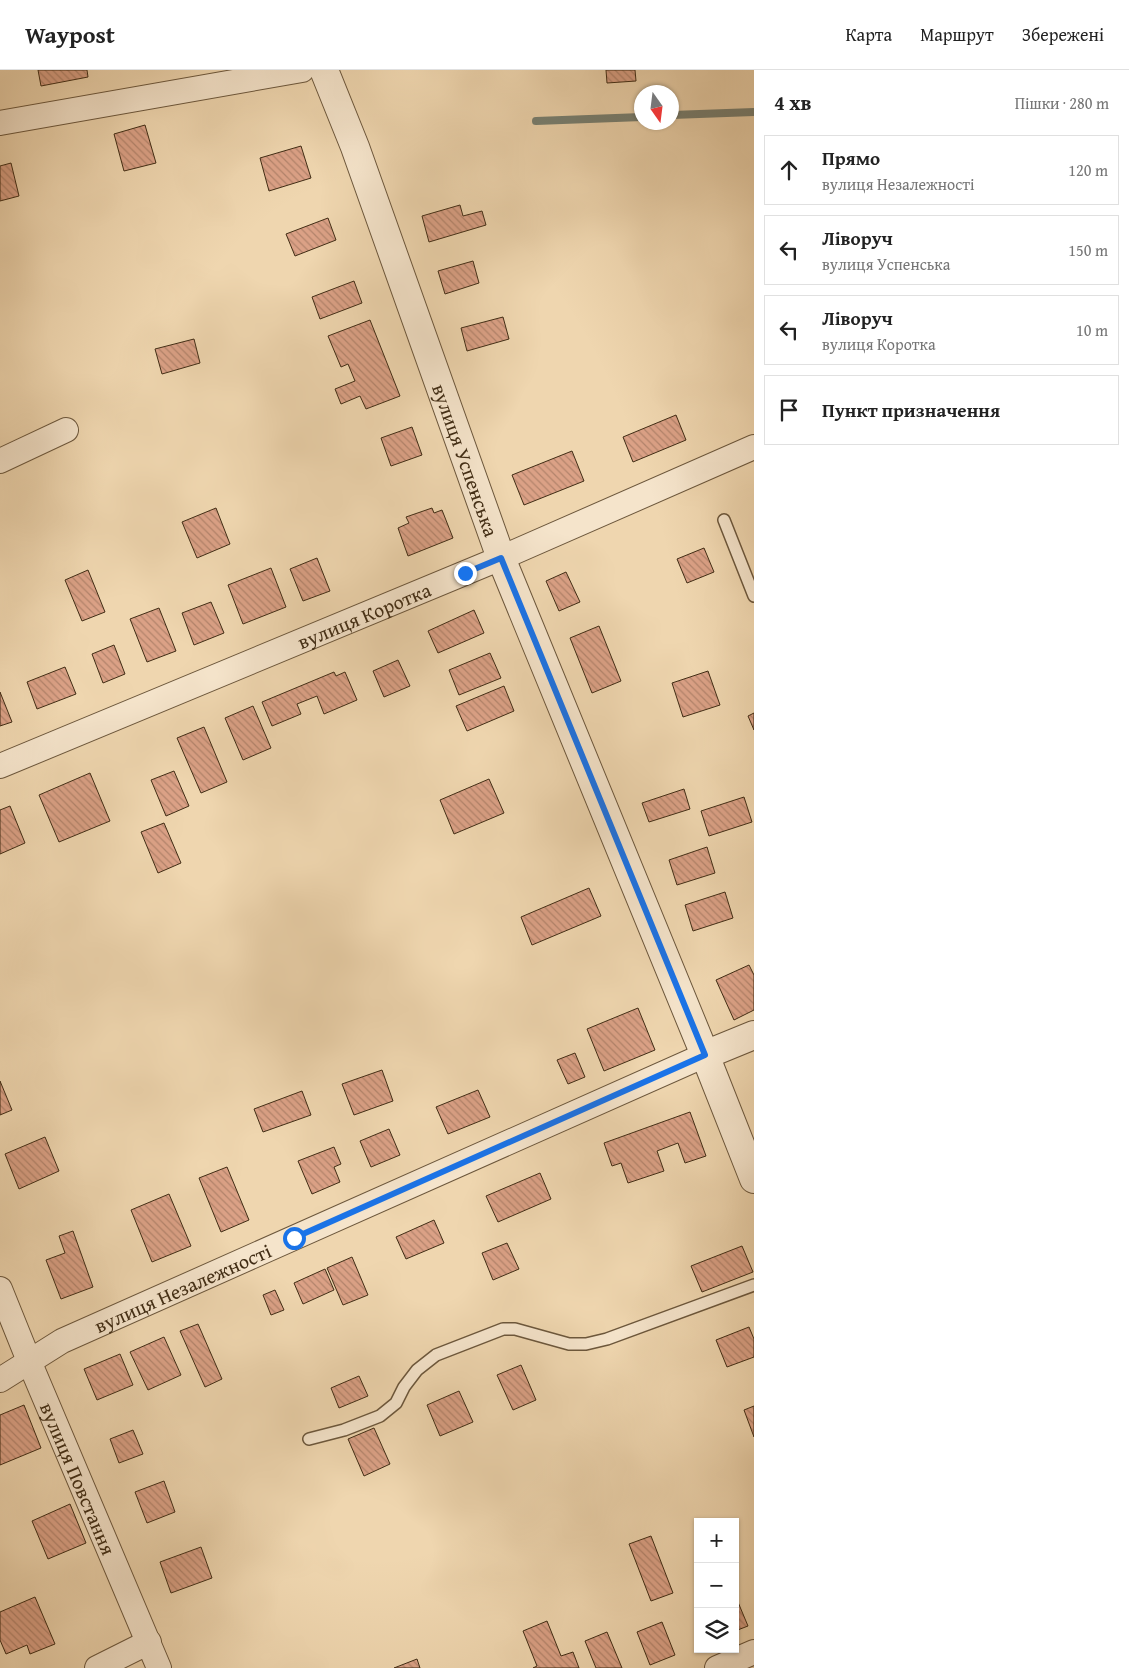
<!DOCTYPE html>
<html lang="uk">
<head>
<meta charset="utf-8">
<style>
  :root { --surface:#fff; --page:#f6f6f6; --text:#222; --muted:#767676; --line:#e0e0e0 }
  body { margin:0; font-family:"Gentium Book Plus",serif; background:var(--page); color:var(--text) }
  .controls { position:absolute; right:15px; bottom:15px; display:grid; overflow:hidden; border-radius:0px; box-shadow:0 1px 4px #0004 }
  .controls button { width:45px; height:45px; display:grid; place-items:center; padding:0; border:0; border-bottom:1px solid var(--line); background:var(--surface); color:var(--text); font:25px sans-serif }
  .compass { position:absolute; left:634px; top:15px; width:45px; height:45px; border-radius:50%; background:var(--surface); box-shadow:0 1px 4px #0004; rotate:166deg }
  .stop { position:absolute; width:15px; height:15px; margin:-11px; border:4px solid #1a73e8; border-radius:50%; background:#fff }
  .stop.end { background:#1a73e8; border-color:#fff; box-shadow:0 1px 5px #0008 }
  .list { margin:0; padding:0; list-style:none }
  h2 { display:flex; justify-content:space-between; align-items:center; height:65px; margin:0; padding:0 20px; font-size:21px }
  h2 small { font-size:16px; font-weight:400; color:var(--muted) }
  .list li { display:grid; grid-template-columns:32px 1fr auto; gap:15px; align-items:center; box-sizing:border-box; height:70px; margin:0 10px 10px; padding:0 10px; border:1px solid var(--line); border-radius:0px }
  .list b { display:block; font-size:19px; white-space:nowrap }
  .list p { margin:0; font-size:16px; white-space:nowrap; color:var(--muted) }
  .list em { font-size:16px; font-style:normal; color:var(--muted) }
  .icon { flex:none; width:28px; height:28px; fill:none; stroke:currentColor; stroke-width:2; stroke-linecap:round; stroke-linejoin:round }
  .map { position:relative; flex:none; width:754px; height:1598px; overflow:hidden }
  header { display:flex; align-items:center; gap:30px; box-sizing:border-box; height:70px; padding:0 25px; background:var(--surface); border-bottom:1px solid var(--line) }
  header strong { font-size:24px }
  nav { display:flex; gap:28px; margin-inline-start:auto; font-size:18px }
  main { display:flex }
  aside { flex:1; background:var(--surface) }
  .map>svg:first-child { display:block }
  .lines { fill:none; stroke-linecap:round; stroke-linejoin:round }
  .stream { stroke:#778073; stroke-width:8 }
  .building { fill:url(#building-back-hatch); stroke:#412d15 }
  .service-casing { stroke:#6c573c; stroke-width:14 }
  .minor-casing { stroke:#6c573c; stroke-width:26 }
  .tertiary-casing { stroke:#6c573c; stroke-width:30 }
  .service { stroke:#f5e4cb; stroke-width:11 }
  .minor { stroke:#f5e4cb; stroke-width:24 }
  .tertiary { stroke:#f5e4cb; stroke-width:28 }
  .route { stroke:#1a73e8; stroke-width:6 }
  .labels { text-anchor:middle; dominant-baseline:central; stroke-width:4; stroke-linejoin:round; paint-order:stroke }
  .street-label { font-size:20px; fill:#412d15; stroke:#f5e4cb }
</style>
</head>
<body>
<header>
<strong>Waypost</strong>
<nav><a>Карта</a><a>Маршрут</a><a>Збережені</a></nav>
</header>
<main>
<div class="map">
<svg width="754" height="1598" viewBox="0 0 754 1598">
  <defs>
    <pattern id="building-back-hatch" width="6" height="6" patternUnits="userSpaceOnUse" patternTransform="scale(1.25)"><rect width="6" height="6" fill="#dba186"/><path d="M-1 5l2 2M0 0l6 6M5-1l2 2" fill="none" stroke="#b3846c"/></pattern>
  </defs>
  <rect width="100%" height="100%" fill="#efd6af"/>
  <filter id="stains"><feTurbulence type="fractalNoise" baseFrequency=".004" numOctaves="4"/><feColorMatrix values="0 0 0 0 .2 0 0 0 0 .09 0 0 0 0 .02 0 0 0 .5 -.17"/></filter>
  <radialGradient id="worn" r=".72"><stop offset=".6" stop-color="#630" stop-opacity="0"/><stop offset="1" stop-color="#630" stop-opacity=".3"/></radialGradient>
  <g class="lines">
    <g class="stream">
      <path d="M 672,45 L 754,42"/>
      <path d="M 536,51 L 642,47"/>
    </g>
  </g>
  <g class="building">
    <path d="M 38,0 L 87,0 L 88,7 L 41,16 Z"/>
    <path d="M 606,0 L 635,0 L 636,11 L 607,13 Z"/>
    <path d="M 145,55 L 156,93 L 124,101 L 114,64 Z"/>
    <path d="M 301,76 L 311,108 L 269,121 L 260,88 Z"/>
    <path d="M 11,93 L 19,126 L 0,131 L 0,96 Z"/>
    <path d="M 460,135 L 463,146 L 482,141 L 486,155 L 429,172 L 422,146 Z"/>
    <path d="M 328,148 L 336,170 L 295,186 L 286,164 Z"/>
    <path d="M 473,191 L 479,213 L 445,224 L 438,201 Z"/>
    <path d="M 354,211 L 362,233 L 320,249 L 312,227 Z"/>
    <path d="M 503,247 L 509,269 L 467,281 L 461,258 Z"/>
    <path d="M 370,250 L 400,326 L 366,339 L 360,326 L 341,334 L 335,319 L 355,311 L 348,294 L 341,297 L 328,266 Z"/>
    <path d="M 194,269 L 200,293 L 162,304 L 155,279 Z"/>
    <path d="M 676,345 L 686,370 L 633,392 L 623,367 Z"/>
    <path d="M 412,357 L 422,385 L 391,396 L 381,368 Z"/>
    <path d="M 572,381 L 584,411 L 524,435 L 512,405 Z"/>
    <path d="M 216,438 L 230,474 L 197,488 L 182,452 Z"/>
    <path d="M 432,438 L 434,443 L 442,440 L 453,468 L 408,486 L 398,458 L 409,453 L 406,447 Z"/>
    <path d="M 704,478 L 714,502 L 687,513 L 677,489 Z"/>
    <path d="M 317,488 L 330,521 L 303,531 L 290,499 Z"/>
    <path d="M 271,498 L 286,537 L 243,554 L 228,515 Z"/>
    <path d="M 88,500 L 105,542 L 82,551 L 65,510 Z"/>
    <path d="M 566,502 L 580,532 L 559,541 L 546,511 Z"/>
    <path d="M 211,532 L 224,563 L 194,575 L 182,543 Z"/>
    <path d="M 159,538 L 176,581 L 147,592 L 130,549 Z"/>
    <path d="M 474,540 L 484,563 L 438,583 L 428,561 Z"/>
    <path d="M 599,556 L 621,611 L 592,623 L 570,568 Z"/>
    <path d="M 114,575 L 125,604 L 103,613 L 92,584 Z"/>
    <path d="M 490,583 L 501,608 L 459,625 L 449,600 Z"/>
    <path d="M 398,590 L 410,616 L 384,627 L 373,601 Z"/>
    <path d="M 65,597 L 76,624 L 37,639 L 27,612 Z"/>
    <path d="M 708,601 L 720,635 L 683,647 L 672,613 Z"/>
    <path d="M 334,602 L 336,606 L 345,602 L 357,630 L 324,644 L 317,626 L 297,634 L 301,644 L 272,656 L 262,632 Z"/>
    <path d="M 504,616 L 514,641 L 467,661 L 456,636 Z"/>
    <path d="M 0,622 L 12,652 L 0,656 Z"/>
    <path d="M 253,636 L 271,678 L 243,690 L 225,648 Z"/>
    <path d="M 754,643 L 754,660 L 748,646 Z"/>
    <path d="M 204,657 L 227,712 L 201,723 L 177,668 Z"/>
    <path d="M 174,701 L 189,736 L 166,746 L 151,710 Z"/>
    <path d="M 90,703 L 110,751 L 59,772 L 39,725 Z"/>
    <path d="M 489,709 L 504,743 L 454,764 L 440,730 Z"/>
    <path d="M 684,719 L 690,739 L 649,752 L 642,733 Z"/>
    <path d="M 744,727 L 752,752 L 709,766 L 701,741 Z"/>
    <path d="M 10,736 L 25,773 L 0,784 L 0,740 Z"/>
    <path d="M 164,753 L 181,793 L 158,803 L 141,762 Z"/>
    <path d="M 707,777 L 715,803 L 677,815 L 669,790 Z"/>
    <path d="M 589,818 L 601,846 L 532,875 L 521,847 Z"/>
    <path d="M 725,822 L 733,848 L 693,861 L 685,835 Z"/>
    <path d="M 749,895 L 754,905 L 754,940 L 734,950 L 716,910 Z"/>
    <path d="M 638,938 L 655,980 L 604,1001 L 587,959 Z"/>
    <path d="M 575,983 L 585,1007 L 568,1014 L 557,990 Z"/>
    <path d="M 382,1000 L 393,1031 L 354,1045 L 342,1014 Z"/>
    <path d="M 0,1011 L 12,1040 L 0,1045 Z"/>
    <path d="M 478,1020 L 490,1047 L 448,1064 L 436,1037 Z"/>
    <path d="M 302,1021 L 311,1045 L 263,1062 L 254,1039 Z"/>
    <path d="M 690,1042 L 706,1086 L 685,1093 L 678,1073 L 657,1081 L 664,1101 L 628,1113 L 621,1093 L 612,1096 L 604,1073 Z"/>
    <path d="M 389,1059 L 400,1085 L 371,1097 L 360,1071 Z"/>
    <path d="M 45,1067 L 59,1101 L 19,1119 L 5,1084 Z"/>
    <path d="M 334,1077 L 341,1094 L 334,1097 L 340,1112 L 312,1124 L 298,1091 Z"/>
    <path d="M 227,1097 L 249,1150 L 221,1162 L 199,1108 Z"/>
    <path d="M 540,1103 L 551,1129 L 498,1152 L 486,1126 Z"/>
    <path d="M 169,1124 L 191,1176 L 152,1192 L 131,1140 Z"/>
    <path d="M 434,1150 L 444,1173 L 406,1189 L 396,1167 Z"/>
    <path d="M 73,1161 L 93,1217 L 61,1229 L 46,1190 L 65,1183 L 59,1166 Z"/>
    <path d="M 507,1173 L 519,1199 L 493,1210 L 482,1183 Z"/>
    <path d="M 742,1176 L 753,1202 L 702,1222 L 691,1196 Z"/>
    <path d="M 352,1187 L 368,1225 L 343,1235 L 327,1198 Z"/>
    <path d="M 325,1199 L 334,1220 L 303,1234 L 294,1213 Z"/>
    <path d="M 275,1220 L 284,1240 L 271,1245 L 263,1225 Z"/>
    <path d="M 198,1254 L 222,1309 L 205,1317 L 180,1261 Z"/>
    <path d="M 749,1257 L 754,1269 L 754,1287 L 727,1297 L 716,1270 Z"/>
    <path d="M 164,1267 L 181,1305 L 148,1320 L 130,1282 Z"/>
    <path d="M 120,1284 L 133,1315 L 97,1330 L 84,1299 Z"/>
    <path d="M 521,1295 L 536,1330 L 513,1340 L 497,1305 Z"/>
    <path d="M 359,1306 L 368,1326 L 339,1338 L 331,1318 Z"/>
    <path d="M 459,1321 L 473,1352 L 440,1366 L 427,1335 Z"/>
    <path d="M 24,1335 L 41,1378 L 0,1395 L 0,1345 Z"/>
    <path d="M 754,1336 L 754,1367 L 744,1340 Z"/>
    <path d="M 374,1358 L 390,1394 L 364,1406 L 348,1369 Z"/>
    <path d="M 133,1360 L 143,1384 L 119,1393 L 110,1369 Z"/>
    <path d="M 164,1411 L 175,1442 L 147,1453 L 135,1422 Z"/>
    <path d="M 70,1434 L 86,1473 L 48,1489 L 32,1451 Z"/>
    <path d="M 651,1466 L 673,1523 L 651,1531 L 629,1474 Z"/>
    <path d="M 201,1477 L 212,1508 L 171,1523 L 160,1492 Z"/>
    <path d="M 735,1525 L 748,1556 L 735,1561 Z"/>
    <path d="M 35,1527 L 55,1574 L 30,1584 L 27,1575 L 6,1584 L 0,1570 L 0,1542 Z"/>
    <path d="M 547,1551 L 561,1586 L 573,1582 L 579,1598 L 533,1598 L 537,1596 L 523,1561 Z"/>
    <path d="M 662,1552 L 675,1585 L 650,1595 L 637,1562 Z"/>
    <path d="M 607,1562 L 622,1598 L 596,1598 L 585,1571 Z"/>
    <path d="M 417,1589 L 420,1598 L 394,1598 Z"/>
  </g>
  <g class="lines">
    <g class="service-casing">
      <g id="service">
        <path d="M 724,450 L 754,526"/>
        <path d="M 309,1369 L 344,1360 L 380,1346 L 396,1333 L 404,1317 L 417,1300 L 436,1285 L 503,1259 L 515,1259 L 569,1274 L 586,1274 L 607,1269 L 754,1215"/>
      </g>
    </g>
    <g class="minor-casing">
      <g id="minor">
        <path d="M 0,53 L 302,0"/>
        <path d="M 0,391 L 66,360"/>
        <path id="s1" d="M 0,696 L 501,488 L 754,377"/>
        <path id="s2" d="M 0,1219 L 29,1291 L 159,1598"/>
        <path id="s3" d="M 0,1310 L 62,1271 L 705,985"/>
        <path d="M 97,1598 L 149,1572"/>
        <path d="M 717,1598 L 754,1582"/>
      </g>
    </g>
    <g class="tertiary-casing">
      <g id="tertiary">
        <path id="s4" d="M 324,0 L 355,77 L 501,488 L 705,985 L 754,1109"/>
        <path d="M 705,985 L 754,965"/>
      </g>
    </g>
    <use href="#service" class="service"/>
    <use href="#minor" class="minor"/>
    <use href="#tertiary" class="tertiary"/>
  </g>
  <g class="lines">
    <path class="route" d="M 294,1168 L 705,985 L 501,488 L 465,503"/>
  </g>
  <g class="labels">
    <g class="street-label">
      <text stroke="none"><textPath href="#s4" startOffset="415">вулиця Успенська</textPath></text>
      <text stroke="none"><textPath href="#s1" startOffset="394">вулиця Коротка</textPath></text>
      <text stroke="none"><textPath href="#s3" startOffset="205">вулиця Незалежності</textPath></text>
      <text stroke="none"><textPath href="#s2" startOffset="205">вулиця Повстання</textPath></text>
    </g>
  </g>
  <rect width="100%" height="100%" filter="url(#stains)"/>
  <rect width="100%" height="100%" fill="url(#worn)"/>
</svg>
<div class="controls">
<button>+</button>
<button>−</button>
<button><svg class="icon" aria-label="layers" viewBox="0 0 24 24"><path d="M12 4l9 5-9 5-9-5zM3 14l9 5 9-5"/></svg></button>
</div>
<svg class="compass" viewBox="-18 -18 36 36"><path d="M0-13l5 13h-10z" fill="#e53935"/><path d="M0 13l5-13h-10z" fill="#767676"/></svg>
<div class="stop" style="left:294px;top:1168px"></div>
<div class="stop end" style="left:465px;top:503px"></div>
</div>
<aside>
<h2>4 хв<small>Пішки · 280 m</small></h2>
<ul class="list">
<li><svg class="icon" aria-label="ahead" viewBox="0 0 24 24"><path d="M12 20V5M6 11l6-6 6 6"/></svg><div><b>Прямо</b><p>вулиця Незалежності</p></div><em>120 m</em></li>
<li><svg class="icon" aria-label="left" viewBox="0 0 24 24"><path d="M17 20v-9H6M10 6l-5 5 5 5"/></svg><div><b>Ліворуч</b><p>вулиця Успенська</p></div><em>150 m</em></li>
<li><svg class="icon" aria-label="left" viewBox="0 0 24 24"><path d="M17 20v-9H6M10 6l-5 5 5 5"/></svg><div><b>Ліворуч</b><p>вулиця Коротка</p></div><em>10 m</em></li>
<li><svg class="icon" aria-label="arrive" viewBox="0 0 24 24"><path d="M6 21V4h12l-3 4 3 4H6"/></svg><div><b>Пункт призначення</b></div></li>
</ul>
</aside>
</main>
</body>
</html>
